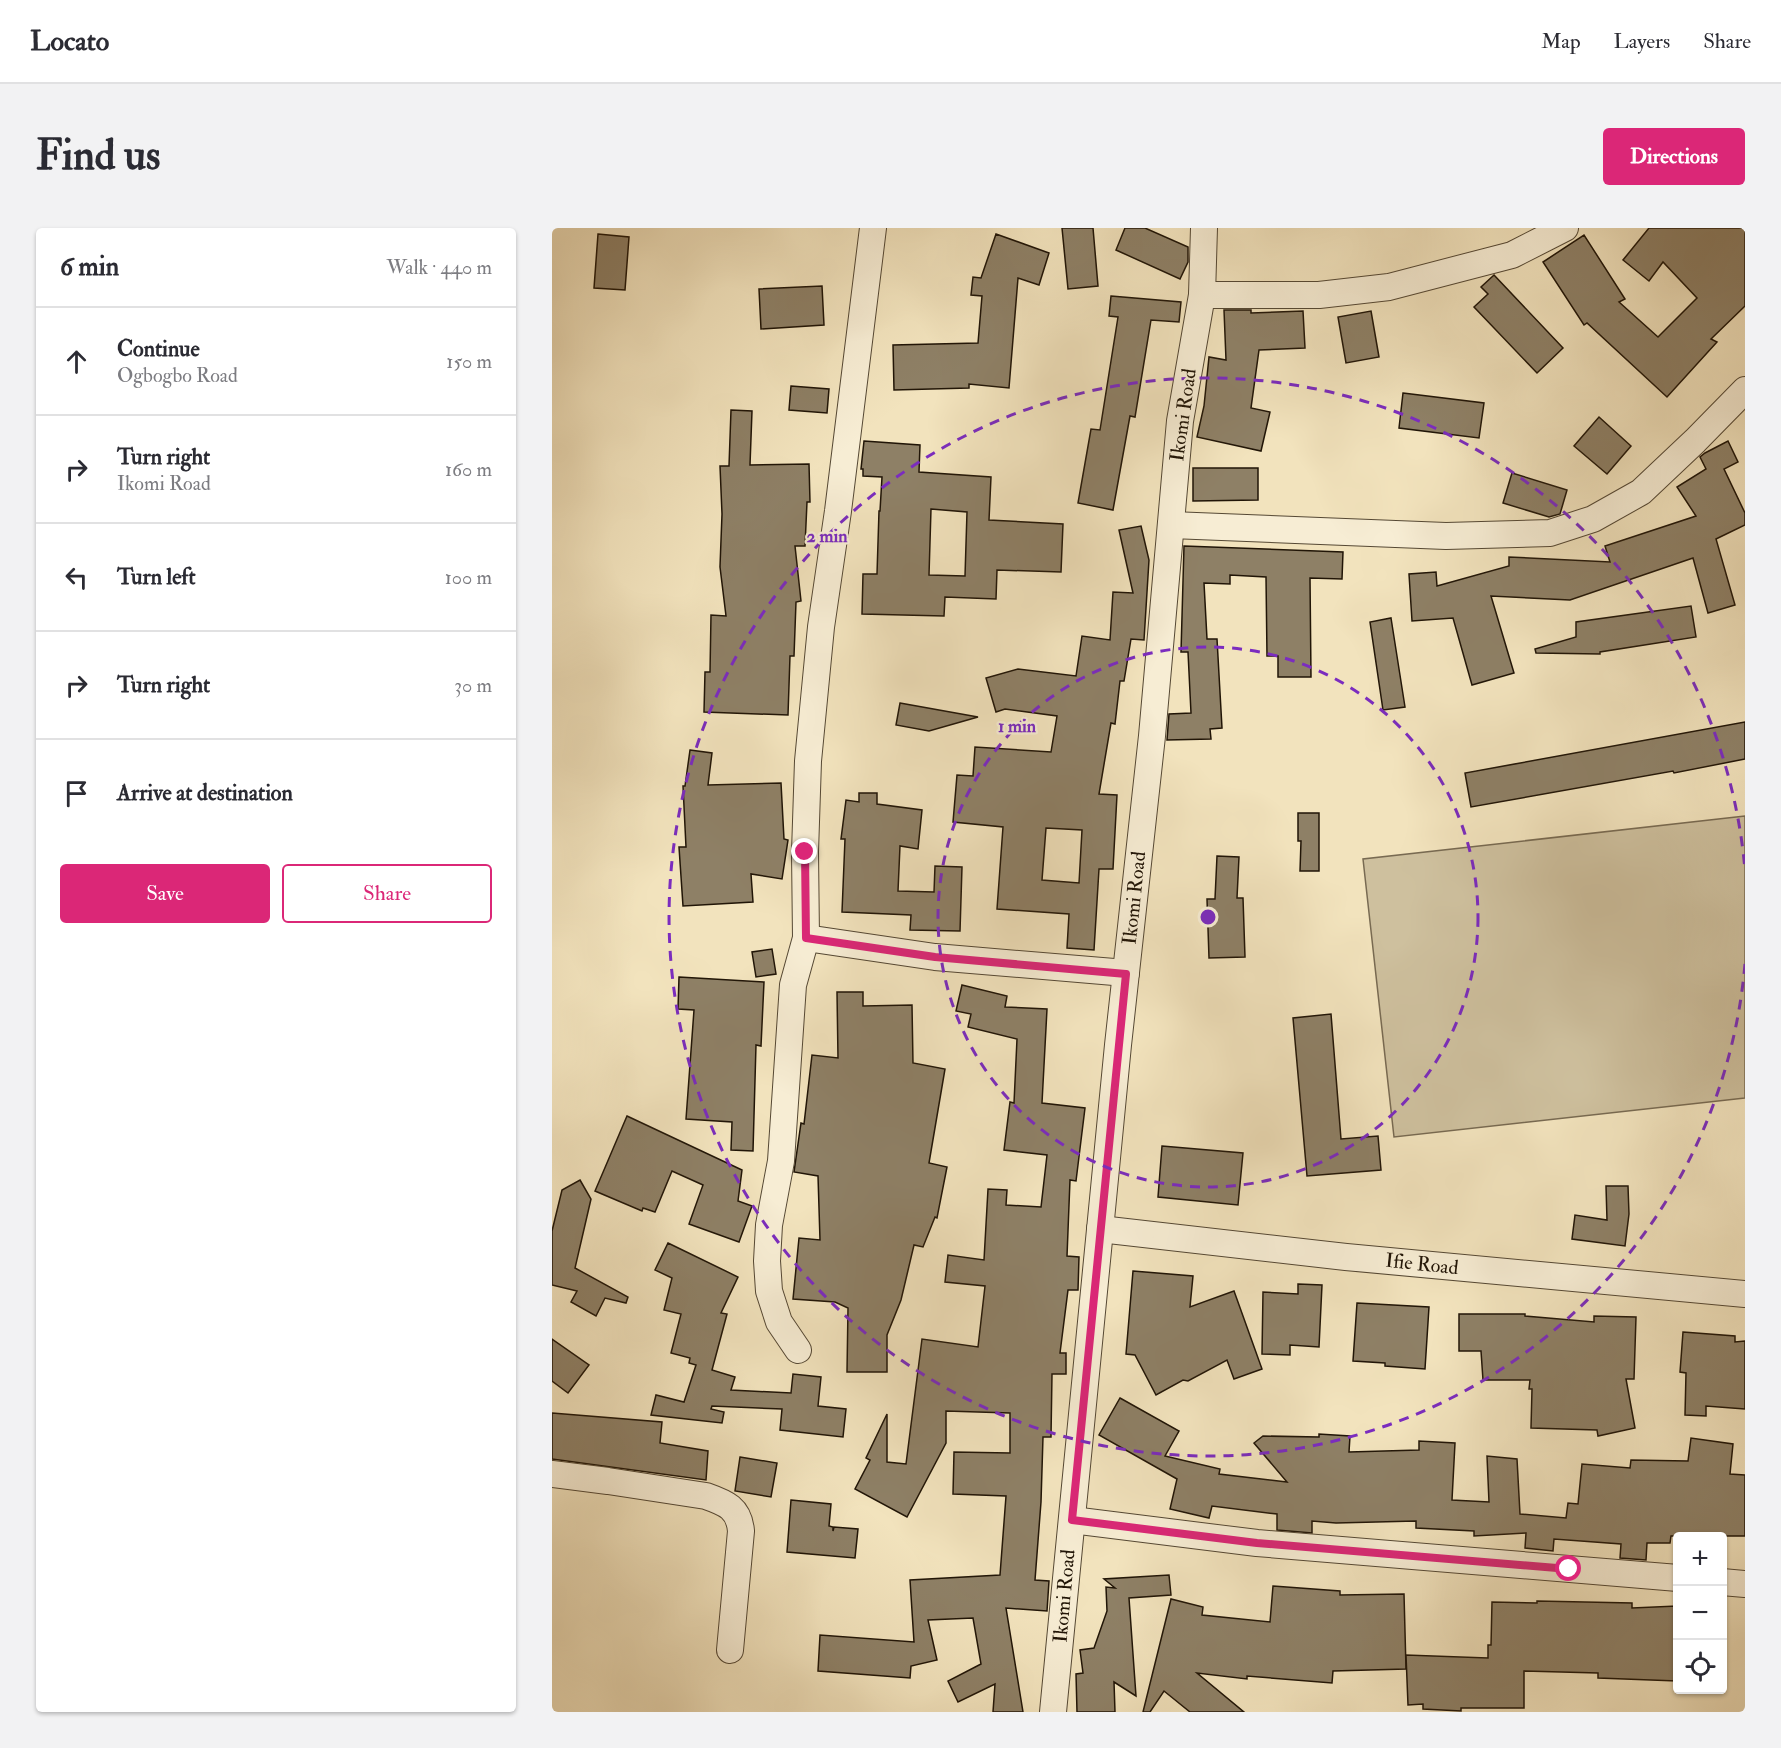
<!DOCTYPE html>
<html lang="en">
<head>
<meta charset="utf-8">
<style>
  :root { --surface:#fff; --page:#f2f2f3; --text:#2b2b33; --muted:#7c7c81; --line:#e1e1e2; --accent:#db2777 }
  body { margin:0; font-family:"IM FELL Double Pica",serif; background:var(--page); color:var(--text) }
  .controls { position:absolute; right:18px; bottom:18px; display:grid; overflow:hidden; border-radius:6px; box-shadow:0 2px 4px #0004 }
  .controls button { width:54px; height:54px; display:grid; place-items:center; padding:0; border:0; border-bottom:2px solid var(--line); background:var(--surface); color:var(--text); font:30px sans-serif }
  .stop { position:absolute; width:18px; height:18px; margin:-14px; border:4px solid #db2777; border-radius:50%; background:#fff }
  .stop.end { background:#db2777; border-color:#fff; box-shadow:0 2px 6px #0008 }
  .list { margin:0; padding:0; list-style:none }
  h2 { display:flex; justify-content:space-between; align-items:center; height:78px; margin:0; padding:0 24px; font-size:26px }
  h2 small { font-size:20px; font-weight:400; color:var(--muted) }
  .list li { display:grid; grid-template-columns:39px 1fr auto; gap:18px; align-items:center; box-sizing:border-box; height:108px; padding:0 24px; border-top:2px solid var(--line) }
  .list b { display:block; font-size:22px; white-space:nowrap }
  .list p { margin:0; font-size:20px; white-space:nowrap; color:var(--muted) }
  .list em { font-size:20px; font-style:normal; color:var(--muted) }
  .actions { display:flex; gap:12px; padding:18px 24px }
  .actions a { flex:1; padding:14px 0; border:2px solid var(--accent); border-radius:6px; text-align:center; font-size:21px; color:var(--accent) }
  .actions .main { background:var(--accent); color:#fff }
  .icon { flex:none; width:33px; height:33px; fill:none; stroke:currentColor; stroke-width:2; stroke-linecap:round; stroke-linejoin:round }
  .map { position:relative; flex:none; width:1193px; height:1484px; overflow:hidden; border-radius:6px }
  header { display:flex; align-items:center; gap:36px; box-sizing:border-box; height:84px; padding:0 30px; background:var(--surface); border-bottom:2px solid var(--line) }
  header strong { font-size:28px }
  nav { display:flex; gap:33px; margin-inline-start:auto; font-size:21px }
  .intro { display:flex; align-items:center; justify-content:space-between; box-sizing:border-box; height:144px; padding:0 36px }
  h1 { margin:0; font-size:42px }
  .button { padding:15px 27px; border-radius:6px; background:var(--accent); color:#fff; font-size:21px; font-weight:700 }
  main { display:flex; gap:36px; padding:0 36px }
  aside { flex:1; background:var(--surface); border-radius:6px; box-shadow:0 2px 4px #0004 }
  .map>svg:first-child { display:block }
  .green { fill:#cec09e; stroke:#786a52; stroke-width:1.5 }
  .building { fill:#8e8066; stroke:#211507; stroke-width:1.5; fill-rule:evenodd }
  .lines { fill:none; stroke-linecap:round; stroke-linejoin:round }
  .minor-casing { stroke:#554834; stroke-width:28 }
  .minor { stroke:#f7edd4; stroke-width:26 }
  .route { stroke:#db2777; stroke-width:8 }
  .ring { fill:none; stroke:#7b2cbf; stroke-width:3; stroke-dasharray:10 8 }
  .labels { text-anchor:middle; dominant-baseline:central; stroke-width:4.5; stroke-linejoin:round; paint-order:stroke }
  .street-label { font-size:20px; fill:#211507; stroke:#f7edd4 }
  .centre { fill:#7b2cbf; stroke:#f7edd4; stroke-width:3 }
  .ring-label { font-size:18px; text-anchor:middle; font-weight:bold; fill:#7b2cbf; stroke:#f7edd4; stroke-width:4.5; stroke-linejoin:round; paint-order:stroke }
</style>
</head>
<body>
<header>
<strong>Locato</strong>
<nav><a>Map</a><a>Layers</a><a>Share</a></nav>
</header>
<div class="intro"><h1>Find us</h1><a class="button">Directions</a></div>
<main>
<aside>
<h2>6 min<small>Walk · 440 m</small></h2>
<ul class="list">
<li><svg class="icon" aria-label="ahead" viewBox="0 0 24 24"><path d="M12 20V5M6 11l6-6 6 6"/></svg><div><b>Continue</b><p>Ogbogbo Road</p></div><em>150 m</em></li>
<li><svg class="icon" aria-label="right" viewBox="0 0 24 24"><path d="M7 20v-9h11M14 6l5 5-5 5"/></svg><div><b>Turn right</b><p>Ikomi Road</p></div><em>160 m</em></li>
<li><svg class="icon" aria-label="left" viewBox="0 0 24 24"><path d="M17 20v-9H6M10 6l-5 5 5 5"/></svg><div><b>Turn left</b></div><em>100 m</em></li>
<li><svg class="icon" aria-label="right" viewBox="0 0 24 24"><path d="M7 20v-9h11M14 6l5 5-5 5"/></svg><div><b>Turn right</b></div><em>30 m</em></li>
<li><svg class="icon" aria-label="arrive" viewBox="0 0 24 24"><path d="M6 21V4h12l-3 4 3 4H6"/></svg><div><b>Arrive at destination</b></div></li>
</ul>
<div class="actions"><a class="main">Save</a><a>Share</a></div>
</aside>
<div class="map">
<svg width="1193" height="1484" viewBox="0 0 1193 1484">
  <rect width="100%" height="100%" fill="#f2e3bd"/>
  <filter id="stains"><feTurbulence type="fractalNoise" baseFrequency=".00333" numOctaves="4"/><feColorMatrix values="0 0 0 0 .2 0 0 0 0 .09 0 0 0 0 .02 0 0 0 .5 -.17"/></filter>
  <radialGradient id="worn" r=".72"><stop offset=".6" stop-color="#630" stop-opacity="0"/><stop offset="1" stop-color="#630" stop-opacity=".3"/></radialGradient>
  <path class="green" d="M 1193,588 L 1193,870 L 842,909 L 811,631 Z"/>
  <g class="building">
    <path d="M 510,0 L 541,0 L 546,58 L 516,61 Z"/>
    <path d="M 573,0 L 593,0 L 636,19 L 636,34 L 628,51 L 564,22 Z"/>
    <path d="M 1097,0 L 1193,0 L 1193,78 L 1159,111 L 1165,114 L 1115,169 L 1035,95 L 1032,97 L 991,34 L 1032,7 L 1073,71 L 1067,74 L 1106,109 L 1145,70 L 1111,34 L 1097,53 L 1071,32 Z"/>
    <path d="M 46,6 L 77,9 L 73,62 L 42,60 Z"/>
    <path d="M 444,6 L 497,25 L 487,57 L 466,50 L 457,160 L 417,156 L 417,160 L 342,162 L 341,117 L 426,115 L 430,68 L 419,67 L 421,49 L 429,50 Z"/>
    <path d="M 942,47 L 1011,120 L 985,145 L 922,79 L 936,66 L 929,59 Z"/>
    <path d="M 270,58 L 272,97 L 209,101 L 207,61 Z"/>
    <path d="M 559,68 L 629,74 L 627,94 L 599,92 L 583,189 L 578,188 L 561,282 L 526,275 L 539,201 L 548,202 L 566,89 L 557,88 Z"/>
    <path d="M 672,82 L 699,82 L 699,85 L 751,83 L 753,120 L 707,122 L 699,180 L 718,184 L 709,223 L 645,209 L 652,178 L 657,129 L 674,132 Z"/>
    <path d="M 819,83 L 827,129 L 794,135 L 786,89 Z"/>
    <path d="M 239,158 L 277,161 L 275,185 L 237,182 Z"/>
    <path d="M 851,165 L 932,175 L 927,210 L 847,200 Z"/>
    <path d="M 179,182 L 200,183 L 198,237 L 257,236 L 258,274 L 255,274 L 253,318 L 243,318 L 249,373 L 244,374 L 242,428 L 238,428 L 236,487 L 152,484 L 153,444 L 158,444 L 159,387 L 174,388 L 168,339 L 170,286 L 168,238 L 177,238 Z"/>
    <path d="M 1047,189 L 1079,218 L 1055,246 L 1022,218 Z"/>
    <path d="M 312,213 L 368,217 L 367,244 L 439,249 L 437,292 L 511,296 L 509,344 L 445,342 L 444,371 L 393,369 L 392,388 L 310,386 L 311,346 L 325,346 L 327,283 L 328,283 L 330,249 L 311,248 L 311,241 L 309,241 ZM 379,281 L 415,284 L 413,348 L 377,347 Z"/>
    <path d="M 1176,213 L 1186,234 L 1172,241 L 1193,285 L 1193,297 L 1164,311 L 1183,377 L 1156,385 L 1141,330 L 1018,372 L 939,368 L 962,445 L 920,457 L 901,390 L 860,393 L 857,346 L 884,344 L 885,358 L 957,338 L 957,329 L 1058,334 L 1053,318 L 1144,288 L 1125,259 L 1154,241 L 1148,229 L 1153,225 Z"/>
    <path d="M 641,240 L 706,240 L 706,272 L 641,273 Z"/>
    <path d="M 960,245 L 1015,262 L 1008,286 L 997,289 L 951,275 Z"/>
    <path d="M 589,298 L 597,332 L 592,412 L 579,411 L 572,453 L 568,453 L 563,496 L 559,495 L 547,566 L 565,567 L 561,641 L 547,641 L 542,722 L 515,720 L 517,686 L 445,681 L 451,599 L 401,594 L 405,547 L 421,548 L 423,519 L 499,524 L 505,488 L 453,481 L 444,484 L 434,450 L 466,441 L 524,448 L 530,408 L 558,412 L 561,364 L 581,365 L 567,302 ZM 494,600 L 530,602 L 527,655 L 490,652 Z"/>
    <path d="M 632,318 L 791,324 L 790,351 L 758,350 L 759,449 L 726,449 L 726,428 L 715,428 L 714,349 L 678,347 L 678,356 L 652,355 L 655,411 L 665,411 L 670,500 L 658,501 L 659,511 L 615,512 L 617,486 L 639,485 L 636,424 L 629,424 Z"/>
    <path d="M 1139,378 L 1144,409 L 1048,424 L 1048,426 L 984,425 L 983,421 L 1024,409 L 1024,394 Z"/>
    <path d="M 839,390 L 853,479 L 831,482 L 818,394 Z"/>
    <path d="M 348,475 L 426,489 L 377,503 L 344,497 Z"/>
    <path d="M 1193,494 L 1193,531 L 1122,545 L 1121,543 L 919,579 L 913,545 Z"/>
    <path d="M 138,522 L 160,525 L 156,557 L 229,555 L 232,611 L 236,612 L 230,651 L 199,646 L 201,674 L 131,678 L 127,619 L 134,619 L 131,558 L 133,558 Z"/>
    <path d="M 307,565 L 325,565 L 325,576 L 370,582 L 366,621 L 348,618 L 346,663 L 382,664 L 383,638 L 410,639 L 408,703 L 358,702 L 359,687 L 290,684 L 293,611 L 289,611 L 294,572 L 307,574 Z"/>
    <path d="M 746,585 L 767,585 L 767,643 L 748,643 L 749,613 L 746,613 Z"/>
    <path d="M 665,628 L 687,629 L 685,670 L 691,670 L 693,729 L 657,730 L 655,671 L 663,671 Z"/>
    <path d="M 220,721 L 224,746 L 204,749 L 200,724 Z"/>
    <path d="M 127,749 L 212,754 L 209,818 L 204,817 L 201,923 L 179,922 L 180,894 L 134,891 L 142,782 L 126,781 Z"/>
    <path d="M 410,757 L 455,768 L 453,779 L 495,781 L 490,875 L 533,880 L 524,953 L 518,952 L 515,1028 L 527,1029 L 526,1062 L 516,1062 L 508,1125 L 514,1125 L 514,1146 L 500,1146 L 499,1209 L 491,1209 L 489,1274 L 483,1352 L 497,1353 L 495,1383 L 454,1380 L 471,1484 L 441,1484 L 443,1456 L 406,1474 L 396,1453 L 429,1436 L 421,1390 L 376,1392 L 385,1432 L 359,1438 L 358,1450 L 266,1443 L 268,1407 L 362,1414 L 358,1352 L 448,1347 L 454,1268 L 401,1266 L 402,1224 L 458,1225 L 458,1185 L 394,1183 L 394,1215 L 355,1289 L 303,1261 L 318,1232 L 314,1230 L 335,1186 L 335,1234 L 354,1236 L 370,1111 L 426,1119 L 433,1058 L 393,1054 L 396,1027 L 432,1032 L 436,961 L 455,962 L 454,977 L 489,979 L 495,927 L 452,922 L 458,874 L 462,875 L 465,811 L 416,799 L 419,786 L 404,783 Z"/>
    <path d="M 285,764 L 311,764 L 311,778 L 360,777 L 361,835 L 393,841 L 377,935 L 395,939 L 385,990 L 383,989 L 371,1019 L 362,1017 L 349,1072 L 335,1107 L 335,1144 L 295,1144 L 296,1080 L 283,1074 L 241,1071 L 247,1010 L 268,1012 L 266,948 L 242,944 L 249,895 L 252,896 L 260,827 L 286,830 Z"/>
    <path d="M 779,786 L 789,911 L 826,908 L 829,942 L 755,948 L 741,790 Z"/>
    <path d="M 75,888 L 190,942 L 186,973 L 200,978 L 187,1014 L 137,996 L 151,957 L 120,943 L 103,984 L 91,980 L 90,983 L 43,963 Z"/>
    <path d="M 610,918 L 691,925 L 686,977 L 606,969 Z"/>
    <path d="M 28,952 L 39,971 L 23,1040 L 76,1069 L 74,1075 L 53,1070 L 44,1088 L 19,1074 L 25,1063 L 0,1057 L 0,1003 L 10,962 Z"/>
    <path d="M 1054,958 L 1076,958 L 1077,986 L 1073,1018 L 1020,1011 L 1023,987 L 1055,992 Z"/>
    <path d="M 116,1015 L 186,1049 L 169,1085 L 175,1086 L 160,1142 L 183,1149 L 179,1162 L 239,1165 L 241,1146 L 269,1149 L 266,1178 L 294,1181 L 291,1209 L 228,1202 L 230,1181 L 160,1178 L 159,1181 L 172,1184 L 170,1195 L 99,1187 L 104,1167 L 132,1174 L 144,1137 L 137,1135 L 138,1130 L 119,1125 L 129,1086 L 112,1082 L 120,1050 L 103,1042 Z"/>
    <path d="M 581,1043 L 641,1048 L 638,1079 L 682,1063 L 710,1141 L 682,1151 L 675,1132 L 636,1153 L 631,1152 L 604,1167 L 583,1127 L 574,1126 Z"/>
    <path d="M 746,1056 L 770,1057 L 767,1119 L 738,1117 L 738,1127 L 710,1126 L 711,1064 L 746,1066 Z"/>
    <path d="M 805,1075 L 877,1079 L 873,1141 L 833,1138 L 833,1135 L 801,1133 Z"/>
    <path d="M 907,1086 L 973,1086 L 973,1088 L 1042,1094 L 1042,1088 L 1084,1089 L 1082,1151 L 1074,1151 L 1083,1200 L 1046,1208 L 1045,1202 L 979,1200 L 980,1161 L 977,1161 L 978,1152 L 931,1152 L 929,1123 L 907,1123 Z"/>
    <path d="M 1131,1104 L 1183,1108 L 1183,1114 L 1193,1113 L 1193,1181 L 1154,1178 L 1154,1188 L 1133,1187 L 1134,1145 L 1128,1144 Z"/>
    <path d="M 0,1111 L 37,1137 L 16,1165 L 0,1153 Z"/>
    <path d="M 568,1170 L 627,1203 L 613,1228 L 668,1241 L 667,1246 L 735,1254 L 702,1215 L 711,1208 L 767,1209 L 767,1206 L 798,1208 L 797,1224 L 867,1222 L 867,1213 L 903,1215 L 900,1272 L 937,1274 L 935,1228 L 965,1231 L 968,1286 L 1014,1290 L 1016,1275 L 1026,1276 L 1030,1236 L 1078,1240 L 1079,1232 L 1136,1233 L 1139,1210 L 1181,1216 L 1178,1246 L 1193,1247 L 1193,1308 L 1119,1308 L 1118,1315 L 1095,1315 L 1094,1332 L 1068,1330 L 1069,1316 L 1002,1311 L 1001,1323 L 973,1320 L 974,1305 L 922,1308 L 922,1303 L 864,1300 L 864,1293 L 784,1295 L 760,1293 L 760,1305 L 725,1302 L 725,1286 L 660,1278 L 657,1290 L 618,1281 L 625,1251 L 547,1207 Z"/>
    <path d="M 0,1185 L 110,1194 L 108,1215 L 156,1223 L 154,1252 L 0,1231 Z"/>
    <path d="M 188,1229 L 225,1235 L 219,1269 L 183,1263 Z"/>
    <path d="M 239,1272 L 279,1276 L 277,1298 L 281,1299 L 281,1303 L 282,1299 L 306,1301 L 303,1330 L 235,1324 Z"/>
    <path d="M 617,1347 L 619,1367 L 577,1370 L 584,1468 L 562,1454 L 563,1484 L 525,1484 L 524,1446 L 531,1445 L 528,1422 L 542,1420 L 555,1383 L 554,1359 L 563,1360 L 552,1351 Z"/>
    <path d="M 721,1358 L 788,1363 L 788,1367 L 852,1366 L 854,1441 L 781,1443 L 780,1455 L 695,1448 L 695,1451 L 645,1445 L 692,1484 L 638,1484 L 612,1463 L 598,1484 L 591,1484 L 619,1371 L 651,1379 L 650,1387 L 718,1394 Z"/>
    <path d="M 985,1373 L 1080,1375 L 1080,1380 L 1125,1378 L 1125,1453 L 1046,1450 L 1046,1445 L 972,1443 L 972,1480 L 909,1480 L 909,1483 L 871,1481 L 871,1476 L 856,1477 L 854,1427 L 936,1430 L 936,1417 L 939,1417 L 940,1374 L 985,1375 Z"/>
  </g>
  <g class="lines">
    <g class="minor-casing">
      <g id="minor">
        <path d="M 650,67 L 767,67 L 837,59 L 960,27 L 1013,0"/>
        <path d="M 619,297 L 894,308 L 998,305 L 1041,291 L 1089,264 L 1143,213 L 1193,162"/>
        <path d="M 254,710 L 383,729 L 574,745"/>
        <path d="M 548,1001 L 794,1029 L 1193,1066"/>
        <path d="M 246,1122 L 227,1094 L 217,1063 L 215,1033 L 217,997 L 229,933 L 241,757 L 254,710 L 253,624 L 256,533 L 269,399 L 286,283 L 321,0"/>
        <path d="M 0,1246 L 56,1253 L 154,1268 C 174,1275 187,1280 189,1303 L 178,1422"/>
        <path d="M 520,1292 L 705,1315 L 1126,1350"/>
        <path d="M 1170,1354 L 1193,1356"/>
        <path d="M 501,1484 L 566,817 L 600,508 L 628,193 L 650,67 L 652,0"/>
      </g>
    </g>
    <use href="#minor" class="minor"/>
  </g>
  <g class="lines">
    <path class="route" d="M 253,624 L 254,710 L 383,729 L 574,746 L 520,1292 L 705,1315 L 1017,1341"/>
  </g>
  <g class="ring">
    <circle cx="656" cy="689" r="270"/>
    <path d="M1193 736A539 539 0 1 1 1193 642"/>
  </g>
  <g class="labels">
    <g class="street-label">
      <text transform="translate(631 187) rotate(-82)">Ikomi Road</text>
      <text transform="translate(582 670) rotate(-84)">Ikomi Road</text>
      <text transform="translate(870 1036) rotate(6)">Ifie Road</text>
      <text transform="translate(512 1368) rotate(-85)">Ikomi Road</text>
    </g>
  </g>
  <circle cx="656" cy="689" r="9" class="centre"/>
  <g class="ring-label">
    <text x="275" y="314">2 min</text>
    <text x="465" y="504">1 min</text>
  </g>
  <rect width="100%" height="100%" filter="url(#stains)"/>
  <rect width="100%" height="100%" fill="url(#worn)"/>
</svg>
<div class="controls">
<button>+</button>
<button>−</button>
<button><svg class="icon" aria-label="locate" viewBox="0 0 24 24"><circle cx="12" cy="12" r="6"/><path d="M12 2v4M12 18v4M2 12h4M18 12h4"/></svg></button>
</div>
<div class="stop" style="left:1017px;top:1341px"></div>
<div class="stop end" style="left:253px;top:624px"></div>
</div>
</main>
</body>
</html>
